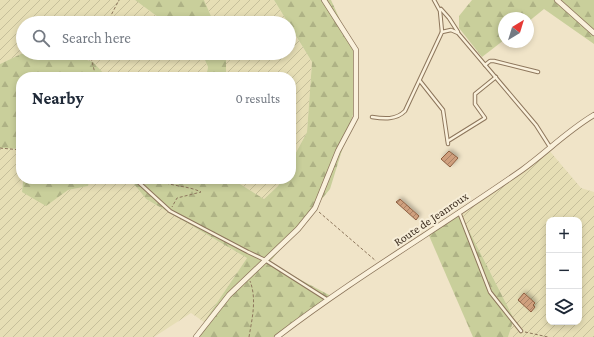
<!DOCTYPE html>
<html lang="en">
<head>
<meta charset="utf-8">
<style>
  :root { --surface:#fff; --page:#f2f2f3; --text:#1f2937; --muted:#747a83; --line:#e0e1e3 }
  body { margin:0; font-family:"Crimson Pro",serif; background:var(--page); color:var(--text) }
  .controls { position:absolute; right:12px; bottom:12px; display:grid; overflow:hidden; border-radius:8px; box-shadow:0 2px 6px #0003 }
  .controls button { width:36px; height:36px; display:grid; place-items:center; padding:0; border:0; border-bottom:1px solid var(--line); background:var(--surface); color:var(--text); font:20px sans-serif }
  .compass { position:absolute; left:498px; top:12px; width:36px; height:36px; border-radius:50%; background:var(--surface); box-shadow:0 2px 6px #0003; rotate:38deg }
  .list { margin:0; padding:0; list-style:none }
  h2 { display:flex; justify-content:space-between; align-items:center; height:52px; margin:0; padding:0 16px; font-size:17px }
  h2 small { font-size:13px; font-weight:400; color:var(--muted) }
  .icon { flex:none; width:22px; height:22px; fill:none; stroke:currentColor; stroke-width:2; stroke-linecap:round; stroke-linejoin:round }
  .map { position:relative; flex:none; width:594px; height:337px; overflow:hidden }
  .search { position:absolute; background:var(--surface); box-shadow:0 2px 6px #0003; left:16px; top:16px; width:280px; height:44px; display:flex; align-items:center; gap:10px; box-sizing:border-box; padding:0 14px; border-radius:22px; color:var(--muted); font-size:15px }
  .panel { position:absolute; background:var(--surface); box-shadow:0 2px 6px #0003; left:16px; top:72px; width:280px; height:112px; border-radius:16px }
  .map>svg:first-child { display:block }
  .farmland { fill:url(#farmland-furrows); fill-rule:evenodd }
  .forest { fill:url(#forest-firs) }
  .building { fill:url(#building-hatch); stroke:#8d5f41; filter:url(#shadow) }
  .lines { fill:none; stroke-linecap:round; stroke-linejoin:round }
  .lane-casing { stroke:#8d765c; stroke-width:4.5 }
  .street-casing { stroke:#8d765c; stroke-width:6 }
  .path { stroke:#8d765c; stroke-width:1; stroke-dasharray:3 2; stroke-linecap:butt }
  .lane { stroke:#faf1dc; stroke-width:2.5 }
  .street { stroke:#faf1dc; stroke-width:4.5 }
  .labels { text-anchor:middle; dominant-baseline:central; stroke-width:4; stroke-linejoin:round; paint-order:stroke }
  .street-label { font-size:12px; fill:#3d2e20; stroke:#f7eed8 }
</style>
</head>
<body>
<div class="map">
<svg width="594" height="337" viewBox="0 0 594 337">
  <defs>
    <pattern id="farmland-furrows" width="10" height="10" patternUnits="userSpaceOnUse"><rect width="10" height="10" fill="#e6deb5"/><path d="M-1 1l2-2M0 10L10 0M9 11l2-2" fill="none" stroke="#c6bf9b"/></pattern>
    <pattern id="forest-firs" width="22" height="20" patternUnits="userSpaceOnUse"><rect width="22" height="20" fill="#c9cf9b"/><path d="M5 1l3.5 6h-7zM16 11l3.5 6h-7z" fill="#aeb285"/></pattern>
    <pattern id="building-hatch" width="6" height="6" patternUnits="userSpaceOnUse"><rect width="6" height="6" fill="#cf9f7d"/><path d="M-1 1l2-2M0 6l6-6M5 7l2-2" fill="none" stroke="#a98266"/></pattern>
    <filter id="shadow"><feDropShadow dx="2" dy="-2" stdDeviation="2" flood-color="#0004"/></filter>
  </defs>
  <rect width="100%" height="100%" fill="#f0e4c8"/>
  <g class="farmland">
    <path d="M 0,0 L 135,0 L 166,23 L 23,23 L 23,53 L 0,64 Z"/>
    <path d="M 204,0 L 274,0 L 288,23 L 214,23 Z"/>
    <path d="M 289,25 L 312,62 L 307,132 L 291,162 L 291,77 L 222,77 L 226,72 L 226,53 L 289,53 Z"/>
    <path d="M 67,53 L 202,53 L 208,67 L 206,77 L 107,77 L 93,62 Z"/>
    <path d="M 0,148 L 21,149 L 22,192 L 68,190 L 88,186 L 90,179 L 130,179 L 146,199 L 247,258 L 204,322 L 191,313 L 154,337 L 0,337 Z"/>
    <path d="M 548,149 L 581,188 L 594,192 L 594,337 L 508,337 L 514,319 L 459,211 L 523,169 ZM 549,220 L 579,220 L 579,322 L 549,322 Z"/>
    <path d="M 232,179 L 282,179 L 278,186 L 264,199 Z"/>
  </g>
  <g class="forest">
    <path d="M 135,0 L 204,0 L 214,23 L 166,23 Z"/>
    <path d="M 274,0 L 331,0 L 357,57 L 356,105 L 330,189 L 269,263 L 331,296 L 277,337 L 200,337 L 204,322 L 247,258 L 146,199 L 130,179 L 232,179 L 264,199 L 278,186 L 282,179 L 291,179 L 291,162 L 307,132 L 312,62 Z"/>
    <path d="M 472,0 L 594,0 L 594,44 L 544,9 L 528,22 L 528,18 L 504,18 L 504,40 L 482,57 L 459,28 L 459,16 Z"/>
    <path d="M 23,53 L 67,53 L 93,62 L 107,77 L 21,77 L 21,149 L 0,148 L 0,64 Z"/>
    <path d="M 202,53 L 226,53 L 226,72 L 222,77 L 206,77 L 208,67 Z"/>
    <path d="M 23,179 L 90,179 L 88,186 L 68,190 L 46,206 L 22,192 Z"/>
    <path d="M 459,211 L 514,319 L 508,337 L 473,337 L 427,231 Z"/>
  </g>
  <g class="building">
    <path d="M 449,151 L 458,158 L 450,167 L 441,159 Z"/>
    <path d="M 400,199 L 419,216 L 416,220 L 396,202 Z"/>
    <path d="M 524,293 L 535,303 L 533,305 L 535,307 L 531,312 L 518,300 Z"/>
  </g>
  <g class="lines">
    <g class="lane-casing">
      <g id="lane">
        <path d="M 434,0 L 440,11 L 442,32"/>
        <path d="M 441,9 L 449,18 L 458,32"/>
        <path d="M 485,65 L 490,61 L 494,61 L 538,72"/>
        <path d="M 420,81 L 443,110 L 448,144"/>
        <path d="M 372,117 C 384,119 396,120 405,111 L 442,32 L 451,30 L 458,33 L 536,125 L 550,147"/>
        <path d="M 448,141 L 485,118 L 475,104 L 475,94 L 496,77"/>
        <path d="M 135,179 L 170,211 L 248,252 L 265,260 L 328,300"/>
        <path d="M 459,212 L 490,292 L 521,331"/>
      </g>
    </g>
    <g class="street-casing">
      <g id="street">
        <path d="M 557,0 L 594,33"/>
        <path d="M 196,337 L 229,295 L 298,229 L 315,208 L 338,151 L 356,117 L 356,50 L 324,0"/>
        <path d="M 277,337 C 355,277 441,227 522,170 C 547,152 567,131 594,115"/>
      </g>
    </g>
    <g class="path">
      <path d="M 107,23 L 119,0"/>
      <path d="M 93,53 L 91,58 L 96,77"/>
      <path d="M 0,148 L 21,150"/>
      <path d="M 157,179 C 170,187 187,185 201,192 L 177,198 L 172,207"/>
      <path d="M 319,212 L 376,261"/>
      <path d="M 525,332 L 548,337"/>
      <path d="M 249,337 C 252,319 257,299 250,281"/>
    </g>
    <use href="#lane" class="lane"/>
    <use href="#street" class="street"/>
  </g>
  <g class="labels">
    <g class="street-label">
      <text transform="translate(431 219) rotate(-34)">Route de Jeanroux</text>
    </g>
  </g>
</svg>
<div class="controls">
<button>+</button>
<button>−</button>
<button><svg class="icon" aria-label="layers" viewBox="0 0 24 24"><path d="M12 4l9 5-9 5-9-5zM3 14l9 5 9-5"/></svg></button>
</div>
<svg class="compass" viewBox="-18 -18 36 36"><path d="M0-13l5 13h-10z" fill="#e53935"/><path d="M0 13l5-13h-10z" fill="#747a83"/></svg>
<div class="search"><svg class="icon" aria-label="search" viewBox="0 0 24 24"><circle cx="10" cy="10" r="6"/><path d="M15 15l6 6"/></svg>Search here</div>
<section class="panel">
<h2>Nearby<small>0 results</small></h2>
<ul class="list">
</ul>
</section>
</div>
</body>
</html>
